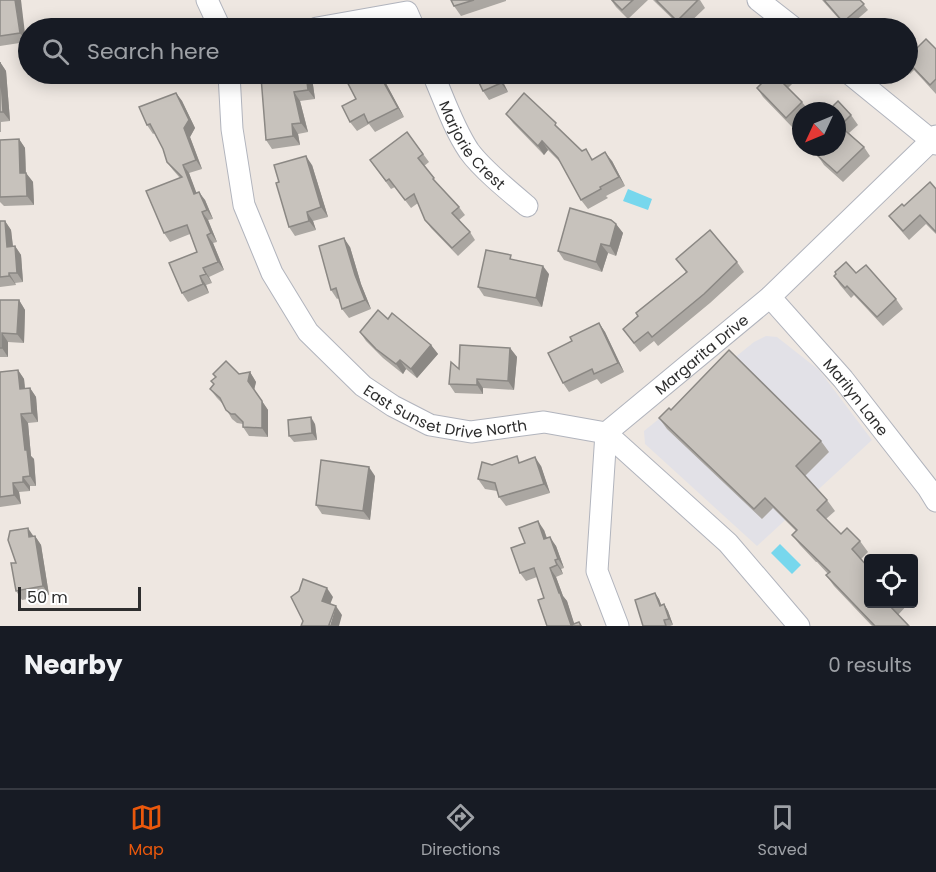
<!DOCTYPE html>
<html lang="en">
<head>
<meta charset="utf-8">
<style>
  :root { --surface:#171b24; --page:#20242c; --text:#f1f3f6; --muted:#9ea1a6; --line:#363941; --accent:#ea580c }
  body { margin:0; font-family:Poppins,sans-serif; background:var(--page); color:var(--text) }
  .controls { position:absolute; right:18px; bottom:18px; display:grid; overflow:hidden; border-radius:6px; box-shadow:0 3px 15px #0003 }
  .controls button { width:54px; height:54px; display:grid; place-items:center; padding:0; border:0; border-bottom:2px solid var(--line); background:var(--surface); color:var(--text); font:30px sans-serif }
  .compass { position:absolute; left:792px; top:102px; width:54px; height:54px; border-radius:50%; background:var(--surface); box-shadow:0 3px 15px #0003; rotate:226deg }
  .scale { position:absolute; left:18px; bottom:15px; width:123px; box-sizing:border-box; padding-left:6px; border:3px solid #2e2e2e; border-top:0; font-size:16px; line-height:21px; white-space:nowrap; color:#2e2e2e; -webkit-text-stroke:4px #fff; paint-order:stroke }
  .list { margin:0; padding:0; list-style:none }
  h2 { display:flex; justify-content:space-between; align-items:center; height:78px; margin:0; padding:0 24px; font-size:26px }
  h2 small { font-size:20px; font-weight:400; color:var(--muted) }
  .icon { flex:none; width:33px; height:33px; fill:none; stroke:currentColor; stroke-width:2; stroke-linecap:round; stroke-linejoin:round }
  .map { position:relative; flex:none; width:936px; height:626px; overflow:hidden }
  .search { position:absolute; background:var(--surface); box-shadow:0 3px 15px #0003; left:18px; right:18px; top:18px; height:66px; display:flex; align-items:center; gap:15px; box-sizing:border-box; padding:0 21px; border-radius:33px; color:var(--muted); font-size:22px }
  .sheet { height:162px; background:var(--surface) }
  nav { display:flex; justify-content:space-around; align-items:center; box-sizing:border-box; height:84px; border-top:2px solid var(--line); background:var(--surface); font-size:16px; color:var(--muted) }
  nav a { display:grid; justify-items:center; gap:3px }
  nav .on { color:var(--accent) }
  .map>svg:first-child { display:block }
  .industrial { fill:#e2e1e7 }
  .water { fill:#77d7ed }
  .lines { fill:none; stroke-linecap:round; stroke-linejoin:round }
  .minor-casing { stroke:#b1b4bd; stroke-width:23 }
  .minor { stroke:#fff; stroke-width:21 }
  .wall { fill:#aba7a2 }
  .shaded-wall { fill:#8b8884 }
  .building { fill:#c7c2bc; stroke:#8b8884; stroke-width:1.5 }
  .labels { text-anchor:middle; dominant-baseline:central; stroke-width:5; stroke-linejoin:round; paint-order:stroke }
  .street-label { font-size:15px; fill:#2e2e2e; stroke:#fff }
</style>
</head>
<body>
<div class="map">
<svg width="936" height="626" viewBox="0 0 936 626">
  <rect width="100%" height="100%" fill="#eee7e1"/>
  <path class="industrial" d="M 766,336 L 777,337 L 819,370 L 872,440 L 757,546 L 645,444 L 644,431 L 754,342 Z"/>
  <g class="water">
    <path d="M 628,189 L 652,199 L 648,210 L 623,201 Z"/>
    <path d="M 780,544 L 801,565 L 792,574 L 771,553 Z"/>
  </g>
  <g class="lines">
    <g class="minor-casing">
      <g id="minor">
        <path d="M 207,0 L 220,28"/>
        <path d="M 758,0 L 794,28"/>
        <path d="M 317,28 L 407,12 L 414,28"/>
        <path id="s1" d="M 229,74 L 232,129 L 244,205 L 272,273 L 308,332 L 363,386 L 393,406 L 430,425 L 471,432 L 544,422 L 606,433 L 728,543 L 799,626"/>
        <path id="s2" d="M 433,74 C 444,99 453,127 469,151 C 482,169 509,191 527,206"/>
        <path d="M 850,74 L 936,144"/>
        <path id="s3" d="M 770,297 L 843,379 L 928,488 L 936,501"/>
        <path id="s4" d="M 618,626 L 597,571 L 606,433 L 770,297 L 936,136"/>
      </g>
    </g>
    <use href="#minor" class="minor"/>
  </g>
  <g class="wall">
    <path d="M 0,0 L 26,42 L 0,46 Z"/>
    <path d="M 451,0 L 506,0 L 506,1 L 461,16 L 454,6 Z"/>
    <path d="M 611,0 L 648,0 L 628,19 L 616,7 Z"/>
    <path d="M 653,0 L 700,0 L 705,8 L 684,28 L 682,28 Z"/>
    <path d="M 822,0 L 860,0 L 868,10 L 847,28 Z"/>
    <path d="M 908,46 L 913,52 L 936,49 L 936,94 L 914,70 L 910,74 L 908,72 Z"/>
    <path d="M 0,62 L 6,71 L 10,121 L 1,122 L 1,132 L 0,132 Z"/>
    <path d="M 284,74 L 309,74 L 312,78 L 315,99 L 300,101 L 308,132 L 298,134 L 300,145 L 272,149 L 266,140 Z"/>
    <path d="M 381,74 L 404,117 L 375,132 L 369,124 L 357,131 L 350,122 L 356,99 Z"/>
    <path d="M 475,74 L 526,74 L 504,84 L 508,92 L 489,100 L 483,91 Z"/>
    <path d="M 716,74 L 737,74 L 726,84 Z"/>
    <path d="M 770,74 L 794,74 L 797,79 L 788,88 L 802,102 L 809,111 L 801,111 L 801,119 L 793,128 L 763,97 L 757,88 Z"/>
    <path d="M 176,93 L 182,101 L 195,128 L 190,137 L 202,169 L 189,173 L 196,193 L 205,200 L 213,219 L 208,220 L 217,242 L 213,243 L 224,270 L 209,277 L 212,283 L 206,285 L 209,293 L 188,302 L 182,293 L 197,252 L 190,234 L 170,242 L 164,233 L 180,178 L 173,170 L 167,162 L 163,149 L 155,133 L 153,134 L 147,125 Z"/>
    <path d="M 837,111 L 851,115 L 858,125 L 849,133 L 864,147 L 870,156 L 843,182 L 824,165 L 818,156 L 837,147 Z"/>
    <path d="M 506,114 L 562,133 L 582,151 L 593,159 L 612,161 L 625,186 L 606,196 L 608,198 L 588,209 L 581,200 L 562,164 L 548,150 L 544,155 L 513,123 Z"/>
    <path d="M 407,132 L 429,162 L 424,166 L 440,187 L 459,207 L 465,215 L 459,220 L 470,232 L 475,240 L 458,256 L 431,228 L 425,220 L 418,203 L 411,208 L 395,187 L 391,189 L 370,160 Z"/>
    <path d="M 19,139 L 25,148 L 26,173 L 33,182 L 34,205 L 4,206 L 0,202 L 0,140 Z"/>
    <path d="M 312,165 L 328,217 L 313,221 L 316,230 L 295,236 L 289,227 Z"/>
    <path d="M 936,189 L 936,234 L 926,224 L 909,240 L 896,225 L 889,216 L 904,206 Z"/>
    <path d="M 0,221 L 5,221 L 11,230 L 13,246 L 15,246 L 21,255 L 23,282 L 15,283 L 16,285 L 0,287 Z"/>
    <path d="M 616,224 L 623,233 L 616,256 L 608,253 L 602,272 L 564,260 L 558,251 Z"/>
    <path d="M 350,247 L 361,284 L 371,309 L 349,318 L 342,309 L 339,298 L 337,299 L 331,290 Z"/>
    <path d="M 676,259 L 737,262 L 744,272 L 710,303 L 658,346 L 654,341 L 640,352 L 623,329 L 638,316 L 686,272 Z"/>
    <path d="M 856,273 L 896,299 L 903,309 L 883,326 L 854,295 L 851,298 L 840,285 L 834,276 Z"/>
    <path d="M 549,274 L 542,307 L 484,296 L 478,287 Z"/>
    <path d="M 0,300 L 19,300 L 25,310 L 24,343 L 8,342 L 8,357 L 0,357 Z"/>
    <path d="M 388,319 L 431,345 L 438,354 L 417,378 L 406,369 L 403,374 L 383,358 L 366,341 L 360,332 Z"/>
    <path d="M 599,323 L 605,332 L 624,372 L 601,384 L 597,379 L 569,392 L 563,383 L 572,341 Z"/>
    <path d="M 510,348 L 517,357 L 514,390 L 483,388 L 483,394 L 455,393 L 449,384 L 459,369 Z"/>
    <path d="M 18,370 L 24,379 L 25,389 L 30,388 L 36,397 L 38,422 L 28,423 L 31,456 L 34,459 L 36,486 L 30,486 L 30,491 L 19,492 L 21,504 L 0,507 L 0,372 Z"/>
    <path d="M 250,372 L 256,382 L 254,390 L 268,410 L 268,437 L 249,436 L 243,427 L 243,424 L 237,423 L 232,419 L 223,404 L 217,398 L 210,389 L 214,385 L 215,377 L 213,374 L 239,374 Z"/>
    <path d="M 671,410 L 821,441 L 829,452 L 805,476 L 827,500 L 835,511 L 826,519 L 841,534 L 860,541 L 868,552 L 861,559 L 868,603 L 909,603 L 898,615 L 909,626 L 872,626 L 834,586 L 826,575 L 828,574 L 817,562 L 816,562 L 800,545 L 792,535 L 796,531 L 773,508 L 762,519 L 667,429 L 659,418 Z"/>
    <path d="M 315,424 L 317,440 L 294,442 L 289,436 Z"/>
    <path d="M 521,462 L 541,466 L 550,493 L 506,506 L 499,497 L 497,491 L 485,489 L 478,479 L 492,465 Z"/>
    <path d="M 375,476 L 370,520 L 322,514 L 316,505 Z"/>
    <path d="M 544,530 L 547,538 L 556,546 L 564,568 L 561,569 L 563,574 L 556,577 L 563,596 L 567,601 L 574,624 L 579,622 L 582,626 L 547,626 L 544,598 L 537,577 L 526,581 L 520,573 L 525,543 Z"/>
    <path d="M 34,536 L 35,536 L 41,545 L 49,595 L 22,600 L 16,591 L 16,563 Z"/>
    <path d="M 655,593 L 659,599 L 661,605 L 664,604 L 668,611 L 673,625 L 670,626 L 643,626 Z"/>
  </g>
  <g class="shaded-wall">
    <path d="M 15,0 L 21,0 L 26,42 L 20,33 Z"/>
    <path d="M 0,62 L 6,71 L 10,121 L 3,112 Z"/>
    <path d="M 306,74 L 309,74 L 312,78 L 315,99 L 308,90 Z"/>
    <path d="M 379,74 L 381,74 L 404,117 L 398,108 Z"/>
    <path d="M 498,75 L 504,84 L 508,92 L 501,83 Z"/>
    <path d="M 294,92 L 300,101 L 308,132 L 301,123 Z"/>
    <path d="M 176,93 L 182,101 L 195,128 L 190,137 L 202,169 L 196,160 L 184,128 Z"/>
    <path d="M 292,124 L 298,134 L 300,145 L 293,136 Z"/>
    <path d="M 19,139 L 25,148 L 26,182 L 20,173 Z"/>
    <path d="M 542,141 L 548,150 L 544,155 L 538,146 Z"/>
    <path d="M 605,152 L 612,161 L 625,186 L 619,177 Z"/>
    <path d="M 306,156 L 312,165 L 328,217 L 321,207 Z"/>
    <path d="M 183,165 L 189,173 L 200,202 L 194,194 Z"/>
    <path d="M 26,173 L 33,182 L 34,205 L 27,196 Z"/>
    <path d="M 199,192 L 205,200 L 213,219 L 207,210 Z"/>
    <path d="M 202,212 L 208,220 L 217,242 L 211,233 Z"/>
    <path d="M 307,212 L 313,221 L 316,230 L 309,221 Z"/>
    <path d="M 5,221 L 11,230 L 14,256 L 7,247 Z"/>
    <path d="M 616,224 L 623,233 L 616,256 L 610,246 Z"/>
    <path d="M 207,235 L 213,243 L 224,270 L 218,262 Z"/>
    <path d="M 344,238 L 350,247 L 361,284 L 371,309 L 365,300 L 355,275 Z"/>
    <path d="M 601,244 L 608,253 L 602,272 L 596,262 Z"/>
    <path d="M 15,246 L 21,255 L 23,282 L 17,273 Z"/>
    <path d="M 543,266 L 549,274 L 542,307 L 536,298 Z"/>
    <path d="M 203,268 L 209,277 L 212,283 L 206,274 Z"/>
    <path d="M 9,273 L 15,283 L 16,285 L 9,276 Z"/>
    <path d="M 200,276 L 206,285 L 209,293 L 203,284 Z"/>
    <path d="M 19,300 L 25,310 L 24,343 L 17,334 Z"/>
    <path d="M 599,323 L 605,332 L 624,372 L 618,363 Z"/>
    <path d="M 2,333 L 8,342 L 8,357 L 2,348 Z"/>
    <path d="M 431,345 L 438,354 L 417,378 L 411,369 Z"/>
    <path d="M 510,348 L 517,357 L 514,390 L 508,381 Z"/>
    <path d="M 400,360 L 406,369 L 403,374 L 396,364 Z"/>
    <path d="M 18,370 L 24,379 L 26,399 L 20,389 Z"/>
    <path d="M 250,372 L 256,382 L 254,390 L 248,381 Z"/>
    <path d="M 477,379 L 483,388 L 483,394 L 477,385 Z"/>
    <path d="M 30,388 L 36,397 L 38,422 L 32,413 Z"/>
    <path d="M 262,401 L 268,410 L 268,437 L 262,428 Z"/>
    <path d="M 21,414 L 28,423 L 31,456 L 34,459 L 36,486 L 30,476 L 25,450 Z"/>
    <path d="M 311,417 L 315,424 L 317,440 L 312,433 Z"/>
    <path d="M 535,457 L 541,466 L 550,493 L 544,484 Z"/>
    <path d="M 369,467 L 375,476 L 370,520 L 363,511 Z"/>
    <path d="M 23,477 L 30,486 L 30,491 L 23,482 Z"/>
    <path d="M 13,483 L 19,492 L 21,504 L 14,495 Z"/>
    <path d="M 538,521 L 544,530 L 550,548 L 544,539 Z"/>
    <path d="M 28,528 L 34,537 L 29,537 Z"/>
    <path d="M 35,536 L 41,545 L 49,595 L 43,586 Z"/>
    <path d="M 550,537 L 556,546 L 564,568 L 558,559 Z"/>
    <path d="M 555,560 L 561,569 L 563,574 L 557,565 Z"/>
    <path d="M 550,568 L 556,577 L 563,596 L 567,601 L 575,626 L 571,625 Z"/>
    <path d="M 327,588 L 333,597 L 328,610 L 322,601 Z"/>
    <path d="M 655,593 L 659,599 L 664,612 L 660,606 Z"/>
    <path d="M 664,604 L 668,611 L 673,625 L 669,619 Z"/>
    <path d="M 336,606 L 342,615 L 339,626 L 330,626 Z"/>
  </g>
  <g class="building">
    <path d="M 0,0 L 15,0 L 20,33 L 0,36 Z"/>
    <path d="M 451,0 L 474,0 L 454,6 Z"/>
    <path d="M 612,0 L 633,0 L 622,10 Z"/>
    <path d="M 656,0 L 698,0 L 677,21 Z"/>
    <path d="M 824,0 L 860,0 L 864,4 L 843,22 Z"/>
    <path d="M 497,21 L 500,28 L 480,28 Z"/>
    <path d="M 926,39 L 936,49 L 936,79 L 930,85 L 908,62 L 908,46 L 913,52 Z"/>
    <path d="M 0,62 L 3,112 L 0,112 Z"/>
    <path d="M 284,74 L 306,74 L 308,90 L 294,92 L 301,123 L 292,124 L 293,136 L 266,140 L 261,77 Z"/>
    <path d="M 343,74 L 379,74 L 398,108 L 368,123 L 364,114 L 350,122 L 342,106 L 356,99 Z"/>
    <path d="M 475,74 L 500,74 L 498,75 L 501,83 L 483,91 Z"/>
    <path d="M 718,74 L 726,74 L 722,77 Z"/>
    <path d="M 771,74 L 787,74 L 780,80 L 802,102 L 786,118 L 757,88 Z"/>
    <path d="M 176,93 L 189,120 L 184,128 L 196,160 L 183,165 L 194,194 L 199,192 L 207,210 L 202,212 L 211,233 L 207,235 L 218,262 L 203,268 L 206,274 L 200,276 L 203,284 L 182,293 L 169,263 L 197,252 L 187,225 L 164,233 L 146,191 L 182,177 L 167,162 L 163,149 L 150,124 L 147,125 L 139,107 Z"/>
    <path d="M 524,93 L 556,123 L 555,125 L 582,151 L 586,149 L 592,160 L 605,152 L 619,177 L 600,187 L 601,189 L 581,200 L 558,158 L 542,141 L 538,146 L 506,114 Z"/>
    <path d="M 838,101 L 851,115 L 840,126 L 864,147 L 837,173 L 818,156 L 827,147 L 837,147 L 837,111 L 828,111 Z"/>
    <path d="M 407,132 L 423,154 L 418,158 L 434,178 L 433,179 L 459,207 L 452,213 L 470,232 L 452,248 L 425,220 L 414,194 L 405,200 L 389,179 L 386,181 L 370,160 Z"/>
    <path d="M 19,139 L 20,173 L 26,173 L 27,196 L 0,197 L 0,140 Z"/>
    <path d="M 306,156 L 321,207 L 307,212 L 309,221 L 289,227 L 276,183 L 279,182 L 274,165 Z"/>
    <path d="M 930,182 L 936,189 L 936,232 L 920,215 L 903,231 L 889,216 L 902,204 L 904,206 Z"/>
    <path d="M 570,208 L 611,220 L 616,224 L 610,246 L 601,244 L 596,262 L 558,251 Z"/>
    <path d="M 0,221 L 5,221 L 7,247 L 15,246 L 17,273 L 9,273 L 9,276 L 0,277 Z"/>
    <path d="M 710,230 L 737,262 L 704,294 L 652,337 L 648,332 L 634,343 L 623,329 L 638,316 L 636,313 L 687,272 L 676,259 Z"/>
    <path d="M 344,238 L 355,275 L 365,300 L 342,309 L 336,288 L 331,290 L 319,246 Z"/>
    <path d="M 486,250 L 511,255 L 510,259 L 543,266 L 536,298 L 478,287 Z"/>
    <path d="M 846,262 L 856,273 L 866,265 L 896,299 L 877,317 L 847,286 L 845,288 L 834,276 L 836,274 L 835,272 Z"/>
    <path d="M 0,300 L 19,300 L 17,334 L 2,333 L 2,348 L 0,348 Z"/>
    <path d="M 378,310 L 388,319 L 392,313 L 431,345 L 411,369 L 400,360 L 396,364 L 376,349 L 360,332 Z"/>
    <path d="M 599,323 L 618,363 L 594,374 L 592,369 L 563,383 L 548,353 L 572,341 L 570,337 Z"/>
    <path d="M 460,345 L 510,348 L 508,381 L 477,379 L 477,385 L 449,384 L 451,362 L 459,369 Z"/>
    <path d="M 729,350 L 821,441 L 796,466 L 827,500 L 817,510 L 841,534 L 847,528 L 860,541 L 852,549 L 868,567 L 868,603 L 890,603 L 889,605 L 909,626 L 875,626 L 826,575 L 830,572 L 792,535 L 797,530 L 765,498 L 754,509 L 659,418 L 669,408 L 671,410 Z"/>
    <path d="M 226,361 L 239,374 L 250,372 L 248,381 L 262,401 L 262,428 L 243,427 L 243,422 L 235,414 L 231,414 L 226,410 L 220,398 L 210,389 L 214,384 L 211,381 L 216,377 L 213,374 Z"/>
    <path d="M 18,370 L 20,389 L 30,388 L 32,413 L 21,414 L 25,450 L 27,450 L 30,476 L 23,477 L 23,482 L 13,483 L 14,495 L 0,497 L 0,372 Z"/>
    <path d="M 311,417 L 312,433 L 289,436 L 288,420 Z"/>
    <path d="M 517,456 L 519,463 L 535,457 L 544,484 L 499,497 L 495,483 L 478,479 L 482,462 L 492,465 Z"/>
    <path d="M 321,460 L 369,467 L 363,511 L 316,505 Z"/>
    <path d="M 538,521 L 544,539 L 550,537 L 558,559 L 555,560 L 557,565 L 550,568 L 559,593 L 560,593 L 571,625 L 579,622 L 581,626 L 547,626 L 538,600 L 544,598 L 534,568 L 520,573 L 511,548 L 525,543 L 519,528 Z"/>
    <path d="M 28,528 L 29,537 L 35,536 L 43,586 L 16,591 L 11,563 L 16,563 L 8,540 L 10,531 Z"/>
    <path d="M 303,579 L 327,588 L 322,601 L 336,606 L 329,625 L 331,626 L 301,626 L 303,621 L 291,597 L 299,591 Z"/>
    <path d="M 655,593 L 660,606 L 664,604 L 669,619 L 664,620 L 666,626 L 643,626 L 635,600 Z"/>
  </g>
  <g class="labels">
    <g class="street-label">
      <text stroke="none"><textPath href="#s2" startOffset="82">Marjorie Crest</textPath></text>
      <text stroke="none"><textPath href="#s4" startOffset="321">Margarita Drive</textPath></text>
      <text stroke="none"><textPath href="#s3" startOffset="132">Marilyn Lane</textPath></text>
      <text stroke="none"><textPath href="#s1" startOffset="441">East Sunset Drive North</textPath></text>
    </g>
  </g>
</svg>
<div class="controls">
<button><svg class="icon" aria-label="locate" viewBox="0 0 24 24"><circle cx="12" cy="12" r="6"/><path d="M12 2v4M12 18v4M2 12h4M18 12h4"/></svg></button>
</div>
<svg class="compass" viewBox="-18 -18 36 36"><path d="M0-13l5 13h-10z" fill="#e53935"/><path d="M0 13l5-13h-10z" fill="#9ea1a6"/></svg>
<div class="scale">50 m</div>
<div class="search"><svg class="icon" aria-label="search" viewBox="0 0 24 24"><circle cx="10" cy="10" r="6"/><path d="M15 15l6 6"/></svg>Search here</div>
</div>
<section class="sheet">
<h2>Nearby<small>0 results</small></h2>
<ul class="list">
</ul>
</section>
<nav>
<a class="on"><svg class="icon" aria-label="map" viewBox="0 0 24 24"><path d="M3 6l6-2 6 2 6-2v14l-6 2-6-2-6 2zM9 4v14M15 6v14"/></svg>Map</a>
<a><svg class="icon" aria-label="directions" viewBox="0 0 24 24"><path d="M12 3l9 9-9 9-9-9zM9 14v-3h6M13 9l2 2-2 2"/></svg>Directions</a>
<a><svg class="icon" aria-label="saved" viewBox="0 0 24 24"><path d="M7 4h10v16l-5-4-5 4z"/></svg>Saved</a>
</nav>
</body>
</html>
